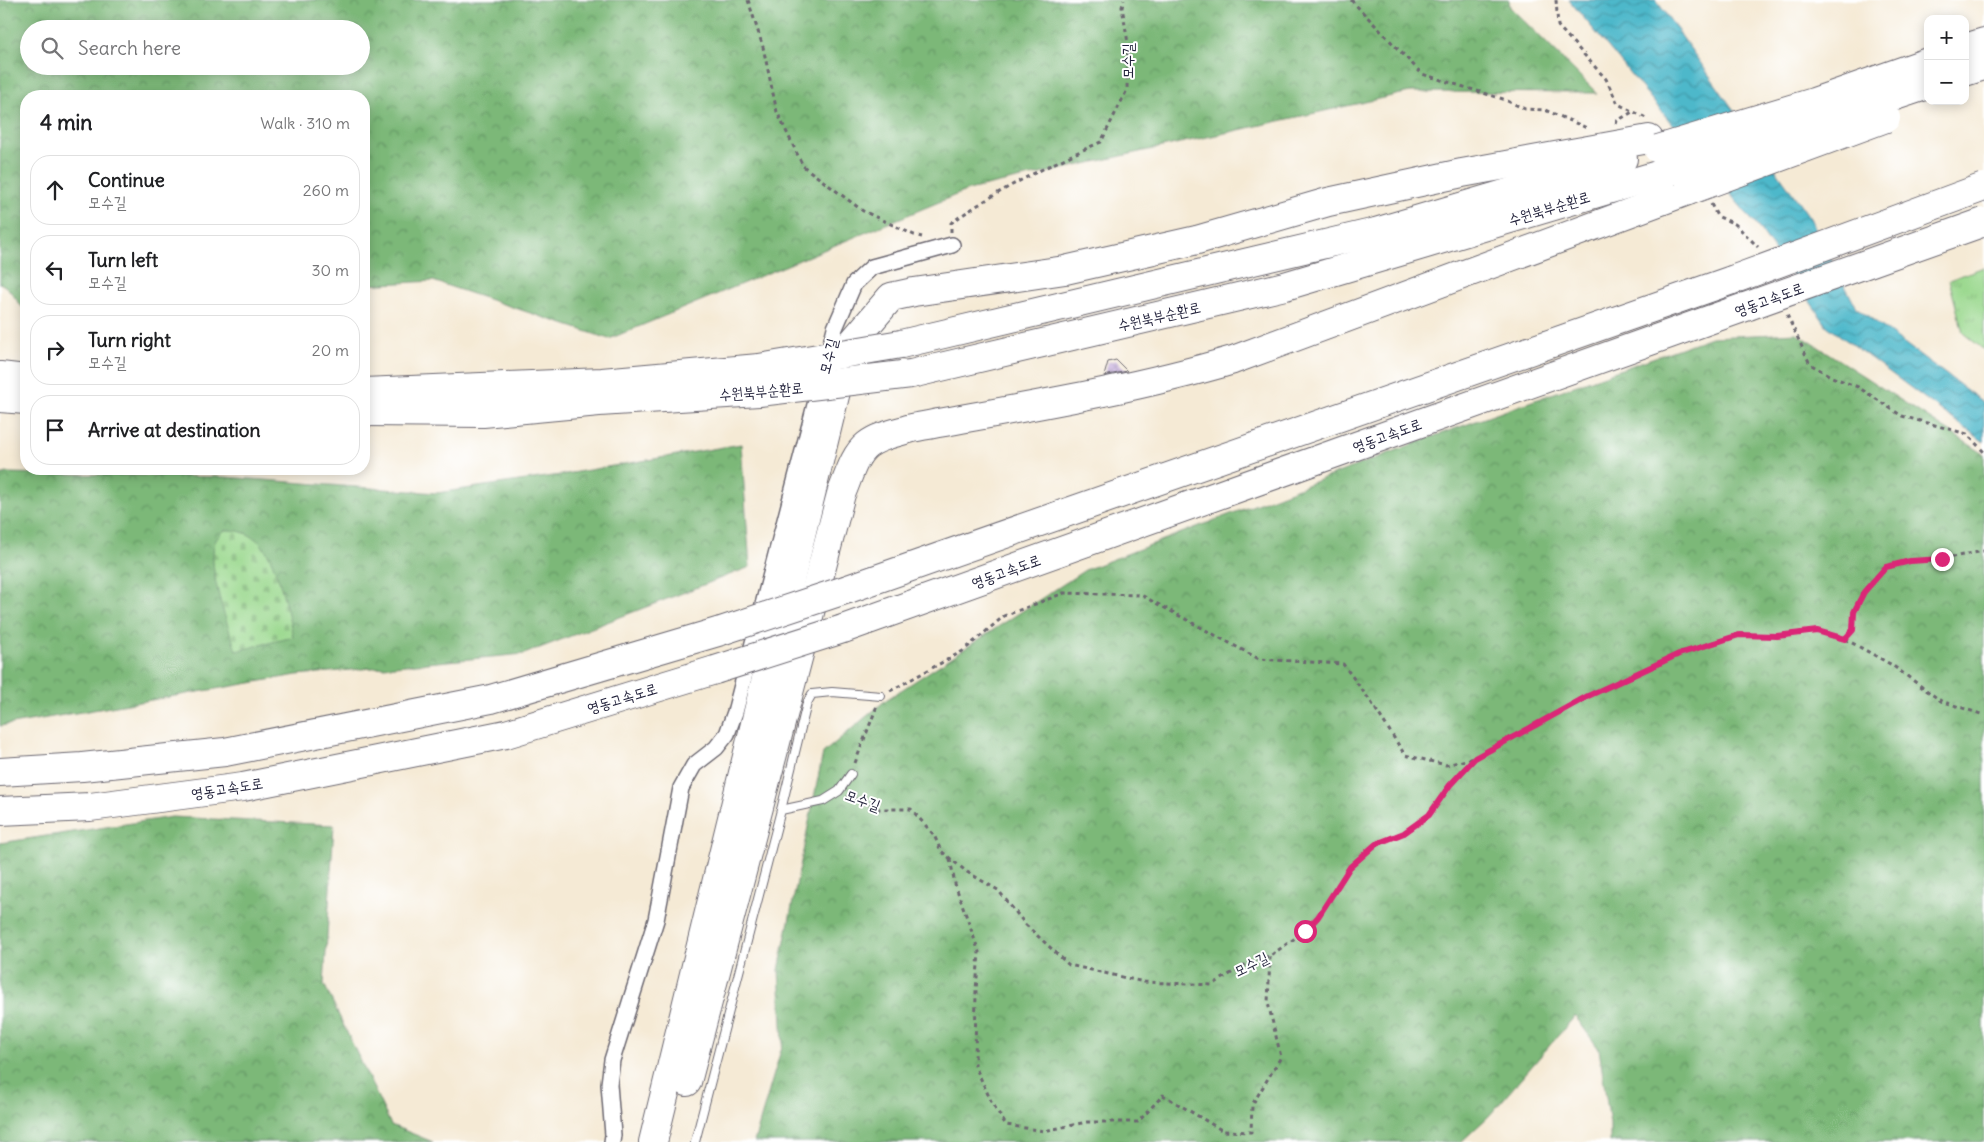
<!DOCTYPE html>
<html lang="en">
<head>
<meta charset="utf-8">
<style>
  :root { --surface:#fff; --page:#f6f6f6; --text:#202124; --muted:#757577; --line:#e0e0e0 }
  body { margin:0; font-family:Delius,"Poor Story",sans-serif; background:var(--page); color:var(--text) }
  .controls { position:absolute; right:15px; top:15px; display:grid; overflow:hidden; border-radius:10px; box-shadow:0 2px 12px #0003 }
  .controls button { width:45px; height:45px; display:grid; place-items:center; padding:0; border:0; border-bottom:1px solid var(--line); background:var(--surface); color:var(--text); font:25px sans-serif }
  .stop { position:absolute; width:15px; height:15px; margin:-11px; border:4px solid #db2777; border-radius:50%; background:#fff }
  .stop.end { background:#db2777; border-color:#fff; box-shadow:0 1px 5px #0008 }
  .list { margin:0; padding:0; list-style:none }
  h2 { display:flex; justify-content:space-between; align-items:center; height:65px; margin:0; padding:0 20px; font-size:21px }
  h2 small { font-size:16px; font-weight:400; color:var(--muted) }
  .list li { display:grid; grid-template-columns:32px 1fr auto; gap:15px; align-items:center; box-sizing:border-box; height:70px; margin:0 10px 10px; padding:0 10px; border:1px solid var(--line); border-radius:20px }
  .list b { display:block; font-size:19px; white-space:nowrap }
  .list p { margin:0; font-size:16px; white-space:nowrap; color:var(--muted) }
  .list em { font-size:16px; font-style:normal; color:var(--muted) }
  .icon { flex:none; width:28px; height:28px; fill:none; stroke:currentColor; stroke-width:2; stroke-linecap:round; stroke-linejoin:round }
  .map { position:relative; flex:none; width:1984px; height:1142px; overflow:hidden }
  .search { position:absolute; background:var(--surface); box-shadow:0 2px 12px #0003; left:20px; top:20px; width:350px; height:55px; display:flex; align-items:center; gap:12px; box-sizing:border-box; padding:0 18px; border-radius:28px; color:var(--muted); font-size:19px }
  .panel { position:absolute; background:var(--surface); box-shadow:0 2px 12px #0003; left:20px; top:90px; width:350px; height:385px; border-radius:20px }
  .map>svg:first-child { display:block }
  .forest { fill:url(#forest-crowns); stroke:#4e6d5a; fill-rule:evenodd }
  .cemetery { fill:url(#cemetery-stones); stroke:#5e7d64 }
  .park { fill:url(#park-tufts); stroke:#5e7d64 }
  .water { fill:url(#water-waves); stroke:#386d82 }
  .building { fill:url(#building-cross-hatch) }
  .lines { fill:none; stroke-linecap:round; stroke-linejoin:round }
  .lane-casing { stroke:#6c6871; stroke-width:10 }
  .street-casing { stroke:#6c6871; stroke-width:18 }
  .highway-casing { stroke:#6c6871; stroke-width:30 }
  .path { stroke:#6c6871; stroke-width:3; stroke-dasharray:4 4; stroke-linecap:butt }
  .lane { stroke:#fff; stroke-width:8 }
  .street { stroke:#fff; stroke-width:15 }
  .highway { stroke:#fff; stroke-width:28 }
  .highway-bridge-casing { stroke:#6c6871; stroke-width:30; stroke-linecap:butt }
  .highway-bridge { stroke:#fff; stroke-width:28 }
  .route { stroke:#db2777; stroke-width:6 }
  .labels { text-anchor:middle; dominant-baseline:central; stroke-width:4; stroke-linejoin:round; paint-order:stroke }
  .street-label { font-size:15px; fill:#22223b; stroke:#fff }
</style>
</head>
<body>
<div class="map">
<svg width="1984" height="1142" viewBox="0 0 1984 1142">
  <defs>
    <pattern id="forest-crowns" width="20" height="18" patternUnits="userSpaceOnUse" patternTransform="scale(1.25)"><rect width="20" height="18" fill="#7bb878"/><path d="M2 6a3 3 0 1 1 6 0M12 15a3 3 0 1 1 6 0" fill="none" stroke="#649564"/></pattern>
    <pattern id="cemetery-stones" width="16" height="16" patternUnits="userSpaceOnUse" patternTransform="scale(1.25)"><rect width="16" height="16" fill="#9ad88d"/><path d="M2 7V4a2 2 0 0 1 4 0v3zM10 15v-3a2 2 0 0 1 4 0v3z" fill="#84b97b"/></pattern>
    <pattern id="park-tufts" width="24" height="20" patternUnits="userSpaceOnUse" patternTransform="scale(1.25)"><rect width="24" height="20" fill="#9ad88d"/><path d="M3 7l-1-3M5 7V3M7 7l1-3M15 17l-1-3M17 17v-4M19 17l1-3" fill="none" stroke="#84b97b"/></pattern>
    <pattern id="water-waves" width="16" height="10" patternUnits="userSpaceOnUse" patternTransform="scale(1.25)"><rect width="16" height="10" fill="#4db8ca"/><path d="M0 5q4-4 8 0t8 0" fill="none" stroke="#4095a5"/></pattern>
    <pattern id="building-cross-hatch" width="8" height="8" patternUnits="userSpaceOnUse" patternTransform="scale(1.25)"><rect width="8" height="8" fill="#bca0d7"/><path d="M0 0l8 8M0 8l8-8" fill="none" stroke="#9882b0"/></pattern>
  </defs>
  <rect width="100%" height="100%" fill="#fff"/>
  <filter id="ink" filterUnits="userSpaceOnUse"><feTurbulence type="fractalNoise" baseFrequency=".02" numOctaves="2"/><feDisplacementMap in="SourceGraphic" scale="10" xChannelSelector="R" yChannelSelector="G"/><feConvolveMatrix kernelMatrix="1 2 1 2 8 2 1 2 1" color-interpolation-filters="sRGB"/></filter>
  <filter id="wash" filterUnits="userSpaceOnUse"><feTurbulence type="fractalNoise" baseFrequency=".0096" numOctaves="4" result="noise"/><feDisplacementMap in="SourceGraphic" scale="20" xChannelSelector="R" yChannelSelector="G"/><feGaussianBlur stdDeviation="1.12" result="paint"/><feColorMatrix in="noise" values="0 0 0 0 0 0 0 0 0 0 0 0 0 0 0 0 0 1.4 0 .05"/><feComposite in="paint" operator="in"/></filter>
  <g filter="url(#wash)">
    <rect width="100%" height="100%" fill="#f5ead5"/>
    <g class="forest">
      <path d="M 0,0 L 1509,0 L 1510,7 L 1597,93 L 1410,92 L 968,190 L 609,339 L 433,281 L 364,285 L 364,96 L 26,96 L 26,311 C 16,302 12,289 0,283 ZM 29,29 L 361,29 L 361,66 L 29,66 Z"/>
      <path d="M 1797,333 L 1984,454 L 1984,1142 L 1610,1142 L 1610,1124 L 1599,1049 L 1575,1016 L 1489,1116 L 1461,1142 L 754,1142 L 783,1043 L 779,970 L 823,753 L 886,700 L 1085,570 L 1426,439 L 1711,337 Z"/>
      <path d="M 741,444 L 750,567 L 524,654 L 297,675 L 0,726 L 0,475 L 7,473 L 225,477 L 437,493 L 560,475 Z"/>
      <path d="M 172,817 L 334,825 L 324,984 L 391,1125 L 433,1142 L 0,1142 L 0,843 Z"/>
    </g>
    <path class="cemetery" d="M 225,530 C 239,530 251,533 261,544 C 277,561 288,613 293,637 L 236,651 C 228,624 206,569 215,542 C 217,537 221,534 225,530 Z"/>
    <path class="park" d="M 1984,267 L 1984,350 L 1963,333 L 1949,280 Z"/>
    <path class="water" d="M 1569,0 L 1656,0 L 1810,218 L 1856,307 L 1984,403 L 1984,442 L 1827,326 L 1761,231 Z"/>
    <g id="blocks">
      <path class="building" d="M 1116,360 L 1127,371 L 1104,376 L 1108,362 Z"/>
    </g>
  </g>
  <g filter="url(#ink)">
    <use href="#blocks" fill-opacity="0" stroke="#6c6871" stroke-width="1"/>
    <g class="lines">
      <g class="lane-casing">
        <g id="lane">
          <path d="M 781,810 L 807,703 L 812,694 L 832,692 L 881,696"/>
          <path d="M 695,1142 L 781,810 L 823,801 L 839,791 L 851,774"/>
        </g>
      </g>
      <g class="street-casing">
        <path id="street" d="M 612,1142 L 613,1135 L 609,1084 L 612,1060 L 656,920 L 681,788 L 694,765 L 716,748 L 727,734 L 735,712 L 835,328 L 854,284 L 872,267 L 952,245"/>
      </g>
      <g class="highway-casing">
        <g id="highway">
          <path d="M 1965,48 L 1984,42"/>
          <path d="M 1965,72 L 1984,66"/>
          <path d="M 901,344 L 1376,232 L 1623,159"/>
          <path d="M 911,374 L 1285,286 L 1671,171"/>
          <path d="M 0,376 L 26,379"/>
          <path d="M 364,392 L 602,382 L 759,368"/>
          <path d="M 0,398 L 26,400"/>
          <path d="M 364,412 L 483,413 L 599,402 L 759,392"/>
          <path d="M 848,589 L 1732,280"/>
          <path d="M 843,629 L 1748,306"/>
          <path d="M 0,772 L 82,767 L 225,752 L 491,699 L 721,631"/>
          <path d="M 0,811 L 90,807 L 243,787 L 506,734 L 715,670"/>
          <path d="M 687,1082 L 841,494 C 848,479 853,456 867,445 C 878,436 898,432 912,428 C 1019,408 1128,391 1233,360 L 1688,191"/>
          <path d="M 653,1142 L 842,367 L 850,345 L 891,297 L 914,292 L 1065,270 L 1197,240 L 1328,202 L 1462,173 L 1649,139"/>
        </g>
      </g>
      <g class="path">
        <path d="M 748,0 L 763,47 L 777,112 L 803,166 L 863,211 L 914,235 L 922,237"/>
        <path d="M 1351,0 L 1422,74 L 1503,99 L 1525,109 L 1545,110 L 1587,128"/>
        <path d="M 1556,0 L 1558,26 L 1606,79 L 1618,104 L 1646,118"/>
        <path d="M 1616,124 L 1617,121 L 1634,111"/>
        <path d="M 1711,204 L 1717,216 L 1735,224 L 1758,247"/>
        <path d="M 951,232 L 951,223 C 996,191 1050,164 1101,142 L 1127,90 L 1128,43 L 1122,7 L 1124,0"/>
        <path d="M 1787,315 L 1810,364 L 1832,377 L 1858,387 L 1902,416 L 1967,434 L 1984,452"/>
        <path d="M 1845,639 L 1892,665 L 1941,701 L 1984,715"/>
        <path d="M 890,691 L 963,651 L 1004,616 L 1064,593 L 1141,595 L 1259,659 L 1343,664 L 1371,702 L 1405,755 L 1446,765 L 1474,758"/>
        <path d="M 855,763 L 877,706"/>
        <path d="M 847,796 L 878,809 L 911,809 L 934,835 L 941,851 L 967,872 L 998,890 L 1026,925 L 1069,965 L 1144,982 L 1212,985 L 1253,960 L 1270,956 L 1305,931 L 1318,917 L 1350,867 L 1376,844 L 1404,833 L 1429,815 L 1450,785 L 1475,758 L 1588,696 L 1679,654 L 1739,635 L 1777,636 L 1817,631 L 1845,639 L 1853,630 L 1854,612 L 1863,592 L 1886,567 L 1910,561 L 1942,559 L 1984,551"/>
        <path d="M 950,859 L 955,884 L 979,952 L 976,990 L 975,1066 L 991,1101 L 1006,1125 L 1044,1131 L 1087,1122 L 1138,1122 L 1163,1095 L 1223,1131 L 1251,1132 L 1252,1105 L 1281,1057 L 1268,1003 L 1270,956"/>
      </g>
      <use href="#lane" class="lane"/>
      <use href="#street" class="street"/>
      <use href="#highway" class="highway"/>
      <g class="highway-bridge-casing">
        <g id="highway-bridge">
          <path d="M 1658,149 L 1814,102 L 1928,62"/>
          <path d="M 1671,171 L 1928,85"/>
          <path d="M 1688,191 L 1886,118"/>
          <path d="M 1732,280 L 1984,187"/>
          <path d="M 1748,306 L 1984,222"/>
          <path d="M 759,368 L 901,344"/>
          <path d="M 759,392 L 911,374"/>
          <path d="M 721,631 L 848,589"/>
          <path d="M 715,670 L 843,629"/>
        </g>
      </g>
      <use href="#highway-bridge" class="highway-bridge"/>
    </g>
  </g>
  <g class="lines" filter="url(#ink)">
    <path class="route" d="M 1305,931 L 1318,917 L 1350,867 L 1376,844 L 1404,833 L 1429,815 L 1450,785 L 1475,758 L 1541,722 L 1588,696 L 1679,654 L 1739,635 L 1777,636 L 1817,631 L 1845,639 L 1853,630 L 1854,612 L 1864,592 L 1886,567 L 1910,561 L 1942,559"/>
  </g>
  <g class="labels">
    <g class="street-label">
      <text transform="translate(1127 61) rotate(-90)">모수길</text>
      <text transform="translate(1549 208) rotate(-17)">수원북부순환로</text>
      <text transform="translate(1769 299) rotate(-20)">영동고속도로</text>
      <text transform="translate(1159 316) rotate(-13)">수원북부순환로</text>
      <text transform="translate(828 356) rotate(-76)">모수길</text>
      <text transform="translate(761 391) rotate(-5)">수원북부순환로</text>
      <text transform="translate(1387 435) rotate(-20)">영동고속도로</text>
      <text transform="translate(1006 571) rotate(-20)">영동고속도로</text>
      <text transform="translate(622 698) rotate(-17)">영동고속도로</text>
      <text transform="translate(227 788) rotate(-9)">영동고속도로</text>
      <text transform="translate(863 800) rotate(20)">모수길</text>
      <text transform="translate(1251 964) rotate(-26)">모수길</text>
    </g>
  </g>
</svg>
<div class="controls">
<button>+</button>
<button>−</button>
</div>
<div class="stop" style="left:1305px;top:931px"></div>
<div class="stop end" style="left:1942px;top:559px"></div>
<div class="search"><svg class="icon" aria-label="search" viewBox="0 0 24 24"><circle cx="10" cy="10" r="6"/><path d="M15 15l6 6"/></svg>Search here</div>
<section class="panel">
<h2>4 min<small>Walk · 310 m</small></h2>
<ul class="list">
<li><svg class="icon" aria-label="ahead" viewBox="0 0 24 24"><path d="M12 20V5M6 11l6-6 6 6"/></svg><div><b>Continue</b><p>모수길</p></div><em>260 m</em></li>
<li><svg class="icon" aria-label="left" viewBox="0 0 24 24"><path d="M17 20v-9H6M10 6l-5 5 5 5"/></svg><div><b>Turn left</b><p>모수길</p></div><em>30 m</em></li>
<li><svg class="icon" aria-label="right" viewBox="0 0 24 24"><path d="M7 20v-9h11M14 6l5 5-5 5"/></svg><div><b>Turn right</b><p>모수길</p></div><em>20 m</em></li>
<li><svg class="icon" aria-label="arrive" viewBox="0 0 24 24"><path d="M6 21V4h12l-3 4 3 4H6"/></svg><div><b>Arrive at destination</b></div></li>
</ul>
</section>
</div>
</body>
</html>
